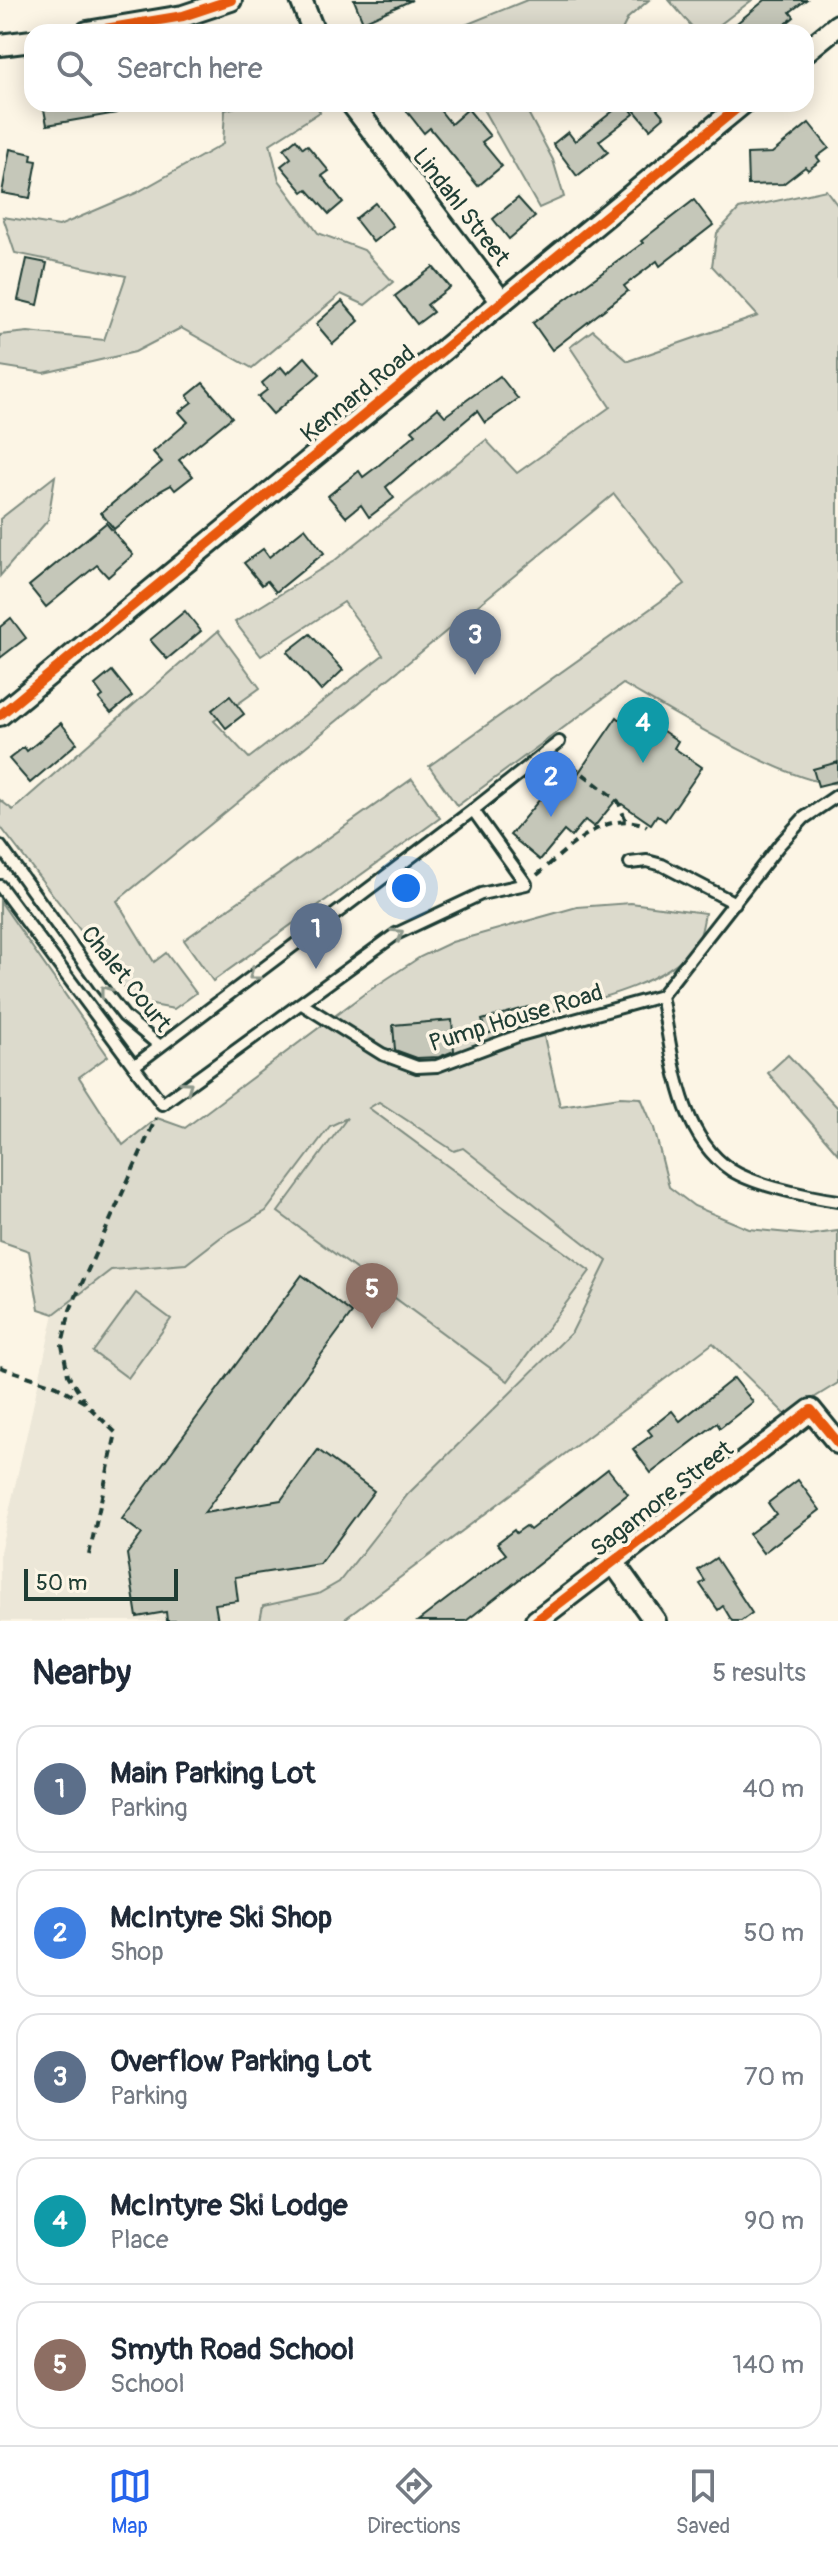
<!DOCTYPE html>
<html lang="en">
<head>
<meta charset="utf-8">
<style>
  :root { --surface:#fff; --page:#f6f6f7; --text:#1f2937; --muted:#747a83; --line:#e0e1e3; --accent:#2563eb }
  body { margin:0; font-family:Pangolin,sans-serif; background:var(--page); color:var(--text) }
  .scale { position:absolute; left:24px; bottom:20px; width:154px; box-sizing:border-box; padding-left:8px; border:4px solid #1f3d34; border-top:0; font-size:22px; line-height:28px; white-space:nowrap; color:#1f3d34; -webkit-text-stroke:6px #fcf5e5; paint-order:stroke }
  .you { position:absolute; left:406px; top:888px; width:28px; height:28px; margin:-20px; border:6px solid #fff; border-radius:50%; background:#1a73e8; box-shadow:0 0 0 12px #1a73e833 }
  .badge { display:grid; place-items:center; width:52px; height:52px; border-radius:50%; background:var(--accent); color:#fff; font-size:26px; font-weight:700 }
  .pin { position:absolute; translate:-50% -66px; filter:drop-shadow(0 2px 4px #0008) }
  .pin::after { content:''; position:absolute; top:42px; width:28px; height:24px; background:inherit; clip-path:polygon(0 0,100% 0,50% 100%) }
  .list { margin:0; padding:0; list-style:none }
  h2 { display:flex; justify-content:space-between; align-items:center; height:104px; margin:0; padding:0 32px; font-size:34px }
  h2 small { font-size:26px; font-weight:400; color:var(--muted) }
  .list li { display:grid; grid-template-columns:52px 1fr auto; gap:24px; align-items:center; box-sizing:border-box; height:128px; margin:0 16px 16px; padding:0 16px; border:2px solid var(--line); border-radius:24px }
  .list b { display:block; font-size:30px; white-space:nowrap }
  .list p { margin:0; font-size:26px; white-space:nowrap; color:var(--muted) }
  .list em { font-size:26px; font-style:normal; color:var(--muted) }
  .icon { flex:none; width:44px; height:44px; fill:none; stroke:currentColor; stroke-width:2; stroke-linecap:round; stroke-linejoin:round }
  .map { position:relative; flex:none; width:838px; height:1621px; overflow:hidden }
  .search { position:absolute; background:var(--surface); box-shadow:0 4px 20px #0003; left:24px; right:24px; top:24px; height:88px; display:flex; align-items:center; gap:20px; box-sizing:border-box; padding:0 28px; border-radius:24px; color:var(--muted); font-size:30px }
  .sheet { height:824px; background:var(--surface) }
  nav { display:flex; justify-content:space-around; align-items:center; box-sizing:border-box; height:112px; border-top:2px solid var(--line); background:var(--surface); font-size:22px; color:var(--muted) }
  nav a { display:grid; justify-items:center; gap:4px }
  nav .on { color:var(--accent) }
  .map>svg:first-child { display:block }
  .built { fill:#ece7d8 }
  .green { fill:#dcdacc; stroke:#7e8c80; stroke-width:2 }
  .building { fill:#c5c7b9; stroke:#1f3d34; stroke-width:2 }
  .lines { fill:none; stroke-linecap:round; stroke-linejoin:round }
  .service-casing { stroke:#1f3d34; stroke-width:16 }
  .minor-casing { stroke:#1f3d34; stroke-width:26 }
  .path { stroke:#1f3d34; stroke-width:4; stroke-dasharray:8 6; stroke-linecap:butt }
  .service { stroke:#fcf5e5; stroke-width:10 }
  .minor { stroke:#fcf5e5; stroke-width:20 }
  .cycleway-casing { stroke:#fcf5e5; stroke-width:15 }
  .cycleway { stroke:#e8590c; stroke-width:10 }
  .oneway { stroke:#8e998c }
  .labels { text-anchor:middle; dominant-baseline:central; stroke-width:7; stroke-linejoin:round; paint-order:stroke }
  .street-label { font-size:24px; fill:#1f3d34; stroke:#fcf5e5 }
</style>
</head>
<body>
<div class="map">
<svg width="838" height="1621" viewBox="0 0 838 1621">
  <rect width="100%" height="100%" fill="#fcf5e5"/>
  <filter id="ink" filterUnits="userSpaceOnUse"><feTurbulence type="fractalNoise" baseFrequency=".0125" numOctaves="2"/><feDisplacementMap in="SourceGraphic" scale="16" xChannelSelector="R" yChannelSelector="G"/><feConvolveMatrix kernelMatrix="1 2 1 2 8 2 1 2 1" color-interpolation-filters="sRGB"/></filter>
  <g filter="url(#ink)">
    <path class="built" d="M 344,1055 L 713,1343 L 342,1621 L 0,1621 L 0,1552 L 72,1234 Z"/>
    <g class="green">
      <path d="M 527,0 L 649,0 L 628,18 L 621,32 L 448,32 Z"/>
      <path d="M 669,0 L 752,0 L 718,26 L 693,28 Z"/>
      <path d="M 247,104 L 315,104 L 320,112 L 270,144 L 279,180 L 318,233 L 364,250 L 393,282 L 365,305 L 341,294 L 252,368 L 181,328 L 135,352 L 44,373 L 0,366 L 0,335 L 28,332 L 104,340 L 126,276 L 15,253 L 3,217 L 59,226 L 136,193 L 223,144 L 225,110 Z"/>
      <path d="M 480,104 L 528,104 L 525,107 L 553,160 L 564,197 L 539,208 Z"/>
      <path d="M 826,190 L 838,206 L 838,783 C 796,789 665,708 623,684 L 457,806 L 429,766 L 685,584 L 614,494 L 117,901 L 154,962 L 166,953 L 196,993 L 174,1009 L 147,1004 L 130,995 L 0,826 L 0,800 L 13,810 L 218,631 L 260,688 L 214,721 L 249,758 L 383,655 L 344,602 L 261,656 L 235,622 L 334,561 L 486,440 L 517,473 L 610,407 L 570,347 L 593,330 L 628,361 L 758,316 L 712,266 L 717,233 L 739,209 Z"/>
      <path d="M 55,476 L 48,520 L 0,576 L 0,519 Z"/>
      <path d="M 412,779 L 440,818 L 213,981 L 184,940 Z"/>
      <path d="M 0,901 L 108,1056 L 79,1077 L 123,1145 L 157,1118 L 185,1128 L 364,994 L 420,957 L 452,942 L 577,907 L 631,903 L 705,913 C 703,924 701,939 693,948 C 661,987 585,1002 539,1015 L 560,1106 L 620,1097 L 641,1098 L 654,1128 L 669,1187 L 694,1206 L 749,1229 L 809,1235 L 838,1231 L 838,1383 L 786,1415 L 713,1343 L 342,1621 L 260,1621 L 263,1606 L 318,1594 L 339,1582 L 408,1494 L 572,1332 L 607,1261 L 463,1148 L 454,1151 L 379,1102 L 369,1108 L 590,1271 L 508,1381 L 278,1212 L 347,1118 L 330,1126 L 266,1211 L 221,1237 L 186,1264 L 111,1270 L 54,1314 L 39,1309 L 29,1251 L 0,1241 Z"/>
      <path d="M 788,1055 L 838,1108 L 838,1154 L 768,1073 Z"/>
      <path d="M 136,1293 L 171,1319 L 128,1378 L 93,1352 Z"/>
    </g>
    <g class="building">
      <path d="M 354,0 L 412,0 L 363,22 Z"/>
      <path d="M 765,0 L 806,0 L 790,12 L 794,17 L 776,32 L 726,32 Z"/>
      <path d="M 43,104 L 116,104 L 117,113 L 47,125 Z"/>
      <path d="M 401,104 L 435,104 L 451,124 L 468,109 L 490,136 L 482,142 L 502,166 L 478,186 L 430,128 L 424,133 Z"/>
      <path d="M 622,104 L 627,104 L 634,114 L 599,141 L 608,152 L 577,176 L 553,144 L 568,132 L 575,141 Z"/>
      <path d="M 629,104 L 653,104 L 664,117 L 650,129 Z"/>
      <path d="M 809,123 L 829,148 L 817,157 L 820,161 L 808,170 L 805,167 L 783,184 L 748,185 L 747,154 L 772,153 Z"/>
      <path d="M 296,139 L 303,148 L 307,145 L 329,171 L 322,176 L 343,202 L 329,214 L 307,189 L 303,192 L 281,166 L 291,158 L 284,149 Z"/>
      <path d="M 10,149 L 32,154 L 31,160 L 37,161 L 30,198 L 2,193 Z"/>
      <path d="M 518,198 L 535,217 L 509,239 L 493,219 Z"/>
      <path d="M 694,200 L 713,225 L 660,266 L 657,261 L 624,286 L 628,291 L 552,350 L 533,323 L 643,243 L 641,241 Z"/>
      <path d="M 375,203 L 393,226 L 373,242 L 355,219 Z"/>
      <path d="M 27,259 L 47,263 L 38,305 L 18,300 Z"/>
      <path d="M 433,267 L 450,287 L 427,305 L 433,312 L 417,324 L 395,296 Z"/>
      <path d="M 342,301 L 359,321 L 333,344 L 316,324 Z"/>
      <path d="M 305,357 L 320,374 L 273,414 L 258,397 L 267,390 L 262,383 L 281,367 L 287,374 Z"/>
      <path d="M 500,376 L 518,399 L 485,423 L 477,411 L 386,487 L 394,498 L 369,517 L 361,505 L 346,517 L 328,496 L 359,471 L 363,477 L 379,465 L 416,434 L 412,430 L 438,408 L 445,416 Z"/>
      <path d="M 203,383 L 232,417 L 179,460 L 193,476 L 175,490 L 171,485 L 160,491 L 114,529 L 101,513 L 162,462 L 153,452 L 188,422 L 179,412 L 192,402 L 187,396 Z"/>
      <path d="M 106,523 L 133,555 L 108,577 L 97,565 L 46,607 L 29,586 Z"/>
      <path d="M 305,528 L 324,553 L 276,592 L 267,581 L 262,585 L 244,563 L 263,549 L 269,557 Z"/>
      <path d="M 185,611 L 201,631 L 167,659 L 150,640 Z"/>
      <path d="M 11,618 L 26,638 L 0,658 L 0,627 Z"/>
      <path d="M 310,634 L 343,670 L 321,691 L 287,652 Z"/>
      <path d="M 112,671 L 132,696 L 111,713 L 99,699 L 103,696 L 95,685 Z"/>
      <path d="M 230,696 L 244,714 L 226,728 L 212,710 Z"/>
      <path d="M 636,705 L 663,724 L 660,729 L 678,741 L 674,748 L 702,767 L 697,775 L 665,821 L 657,815 L 651,824 L 616,800 L 594,827 L 585,820 L 571,837 L 564,831 L 540,860 L 510,835 L 564,770 L 575,778 L 617,717 L 624,723 Z"/>
      <path d="M 61,723 L 77,743 L 30,783 L 9,759 L 24,747 L 27,751 Z"/>
      <path d="M 838,762 L 838,781 L 818,786 L 813,769 Z"/>
      <path d="M 528,1007 L 532,1022 L 486,1034 L 482,1020 Z"/>
      <path d="M 452,1020 L 454,1051 L 439,1057 L 417,1058 L 395,1050 L 393,1025 Z"/>
      <path d="M 302,1275 L 352,1313 L 204,1513 L 281,1500 L 318,1450 L 374,1491 L 320,1564 L 235,1577 L 238,1601 L 215,1604 L 218,1621 L 167,1621 L 166,1612 L 137,1617 L 127,1554 L 142,1534 L 122,1519 Z"/>
      <path d="M 734,1378 L 753,1402 L 720,1428 L 717,1423 L 651,1473 L 633,1449 L 652,1435 L 648,1430 L 672,1411 L 680,1421 Z"/>
      <path d="M 608,1469 L 628,1494 L 466,1621 L 418,1621 L 506,1554 L 497,1543 L 514,1530 L 516,1533 L 526,1526 L 530,1530 Z"/>
      <path d="M 798,1480 L 820,1510 L 763,1553 L 749,1534 L 776,1514 L 768,1503 Z"/>
      <path d="M 716,1558 L 752,1613 L 741,1621 L 732,1621 L 723,1606 L 718,1610 L 700,1584 L 705,1581 L 698,1570 Z"/>
    </g>
    <g class="lines">
      <g class="service-casing">
        <g id="service">
          <path d="M 838,795 L 804,818 L 780,844 L 661,996 C 673,1053 677,1134 731,1170 C 754,1185 810,1197 838,1201"/>
          <path d="M 0,846 L 100,985 L 124,1016 L 160,1046"/>
          <path d="M 630,863 L 647,861 L 662,865 L 735,903"/>
          <path d="M 0,886 L 162,1104 L 396,934 L 481,894 L 526,884 L 473,810"/>
          <path d="M 302,1004 L 382,1054 L 417,1067 L 437,1066 L 520,1035 L 661,996"/>
          <path d="M 134,1066 L 473,810 L 559,742"/>
        </g>
      </g>
      <g class="minor-casing">
        <g id="minor">
          <path d="M 301,0 L 314,32"/>
          <path d="M 87,32 L 183,16 L 231,0"/>
          <path d="M 0,45 L 32,41"/>
          <path d="M 806,51 L 838,25"/>
          <path d="M 352,104 L 502,302"/>
          <path d="M 0,715 L 742,104"/>
          <path d="M 613,1562 L 655,1621"/>
          <path d="M 536,1621 L 811,1410 L 838,1443"/>
        </g>
      </g>
      <g class="path">
        <path d="M 561,757 L 618,801 L 626,821"/>
        <path d="M 537,875 C 567,850 605,807 647,826"/>
        <path d="M 0,1367 L 57,1386 L 84,1402"/>
        <path d="M 89,1555 L 116,1433 L 86,1404 L 68,1375 L 62,1345 L 70,1310 L 156,1118"/>
      </g>
      <use href="#service" class="service"/>
      <use href="#minor" class="minor"/>
      <g class="cycleway-casing">
        <g id="cycleway">
          <path d="M 87,32 L 183,16 L 231,0"/>
          <path d="M 0,715 L 742,104"/>
          <path d="M 536,1621 L 811,1410 L 838,1443"/>
        </g>
      </g>
      <use href="#cycleway" class="cycleway"/>
    </g>
    <defs><path id="oneway-chevron" d="M-2-3.5L2.5 0L-2 3.5" fill="none" stroke-width="1.6" stroke-linecap="round" stroke-linejoin="round" transform="scale(2)"/></defs>
    <g class="oneway">
      <use href="#oneway-chevron" transform="translate(398 934) rotate(-31)"/>
      <use href="#oneway-chevron" transform="translate(254 975) rotate(143)"/>
      <use href="#oneway-chevron" transform="translate(105 991) rotate(-128)"/>
      <use href="#oneway-chevron" transform="translate(187 1086) rotate(-36)"/>
    </g>
  </g>
  <g class="labels">
    <g class="street-label">
      <text transform="translate(461 207) rotate(52)">Lindahl Street</text>
      <text transform="translate(358 394) rotate(-39)">Kennard Road</text>
      <text transform="translate(126 979) rotate(51)">Chalet Court</text>
      <text transform="translate(516 1018) rotate(-17)">Pump House Road</text>
      <text transform="translate(662 1499) rotate(-38)">Sagamore Street</text>
    </g>
  </g>
</svg>
<div class="scale">50 m</div>
<div class="you"></div>
<div class="pin badge" style="left:316px;top:969px;background:#5c6f8a">1</div>
<div class="pin badge" style="left:551px;top:817px;background:#3f7fe0">2</div>
<div class="pin badge" style="left:475px;top:675px;background:#5c6f8a">3</div>
<div class="pin badge" style="left:643px;top:763px;background:#0f9aa8">4</div>
<div class="pin badge" style="left:372px;top:1329px;background:#8d6e63">5</div>
<div class="search"><svg class="icon" aria-label="search" viewBox="0 0 24 24"><circle cx="10" cy="10" r="6"/><path d="M15 15l6 6"/></svg>Search here</div>
</div>
<section class="sheet">
<h2>Nearby<small>5 results</small></h2>
<ul class="list">
<li><span class="badge" style="background:#5c6f8a">1</span><div><b>Main Parking Lot</b><p>Parking</p></div><em>40 m</em></li>
<li><span class="badge" style="background:#3f7fe0">2</span><div><b>McIntyre Ski Shop</b><p>Shop</p></div><em>50 m</em></li>
<li><span class="badge" style="background:#5c6f8a">3</span><div><b>Overflow Parking Lot</b><p>Parking</p></div><em>70 m</em></li>
<li><span class="badge" style="background:#0f9aa8">4</span><div><b>McIntyre Ski Lodge</b><p>Place</p></div><em>90 m</em></li>
<li><span class="badge" style="background:#8d6e63">5</span><div><b>Smyth Road School</b><p>School</p></div><em>140 m</em></li>
</ul>
</section>
<nav>
<a class="on"><svg class="icon" aria-label="map" viewBox="0 0 24 24"><path d="M3 6l6-2 6 2 6-2v14l-6 2-6-2-6 2zM9 4v14M15 6v14"/></svg>Map</a>
<a><svg class="icon" aria-label="directions" viewBox="0 0 24 24"><path d="M12 3l9 9-9 9-9-9zM9 14v-3h6M13 9l2 2-2 2"/></svg>Directions</a>
<a><svg class="icon" aria-label="saved" viewBox="0 0 24 24"><path d="M7 4h10v16l-5-4-5 4z"/></svg>Saved</a>
</nav>
</body>
</html>
